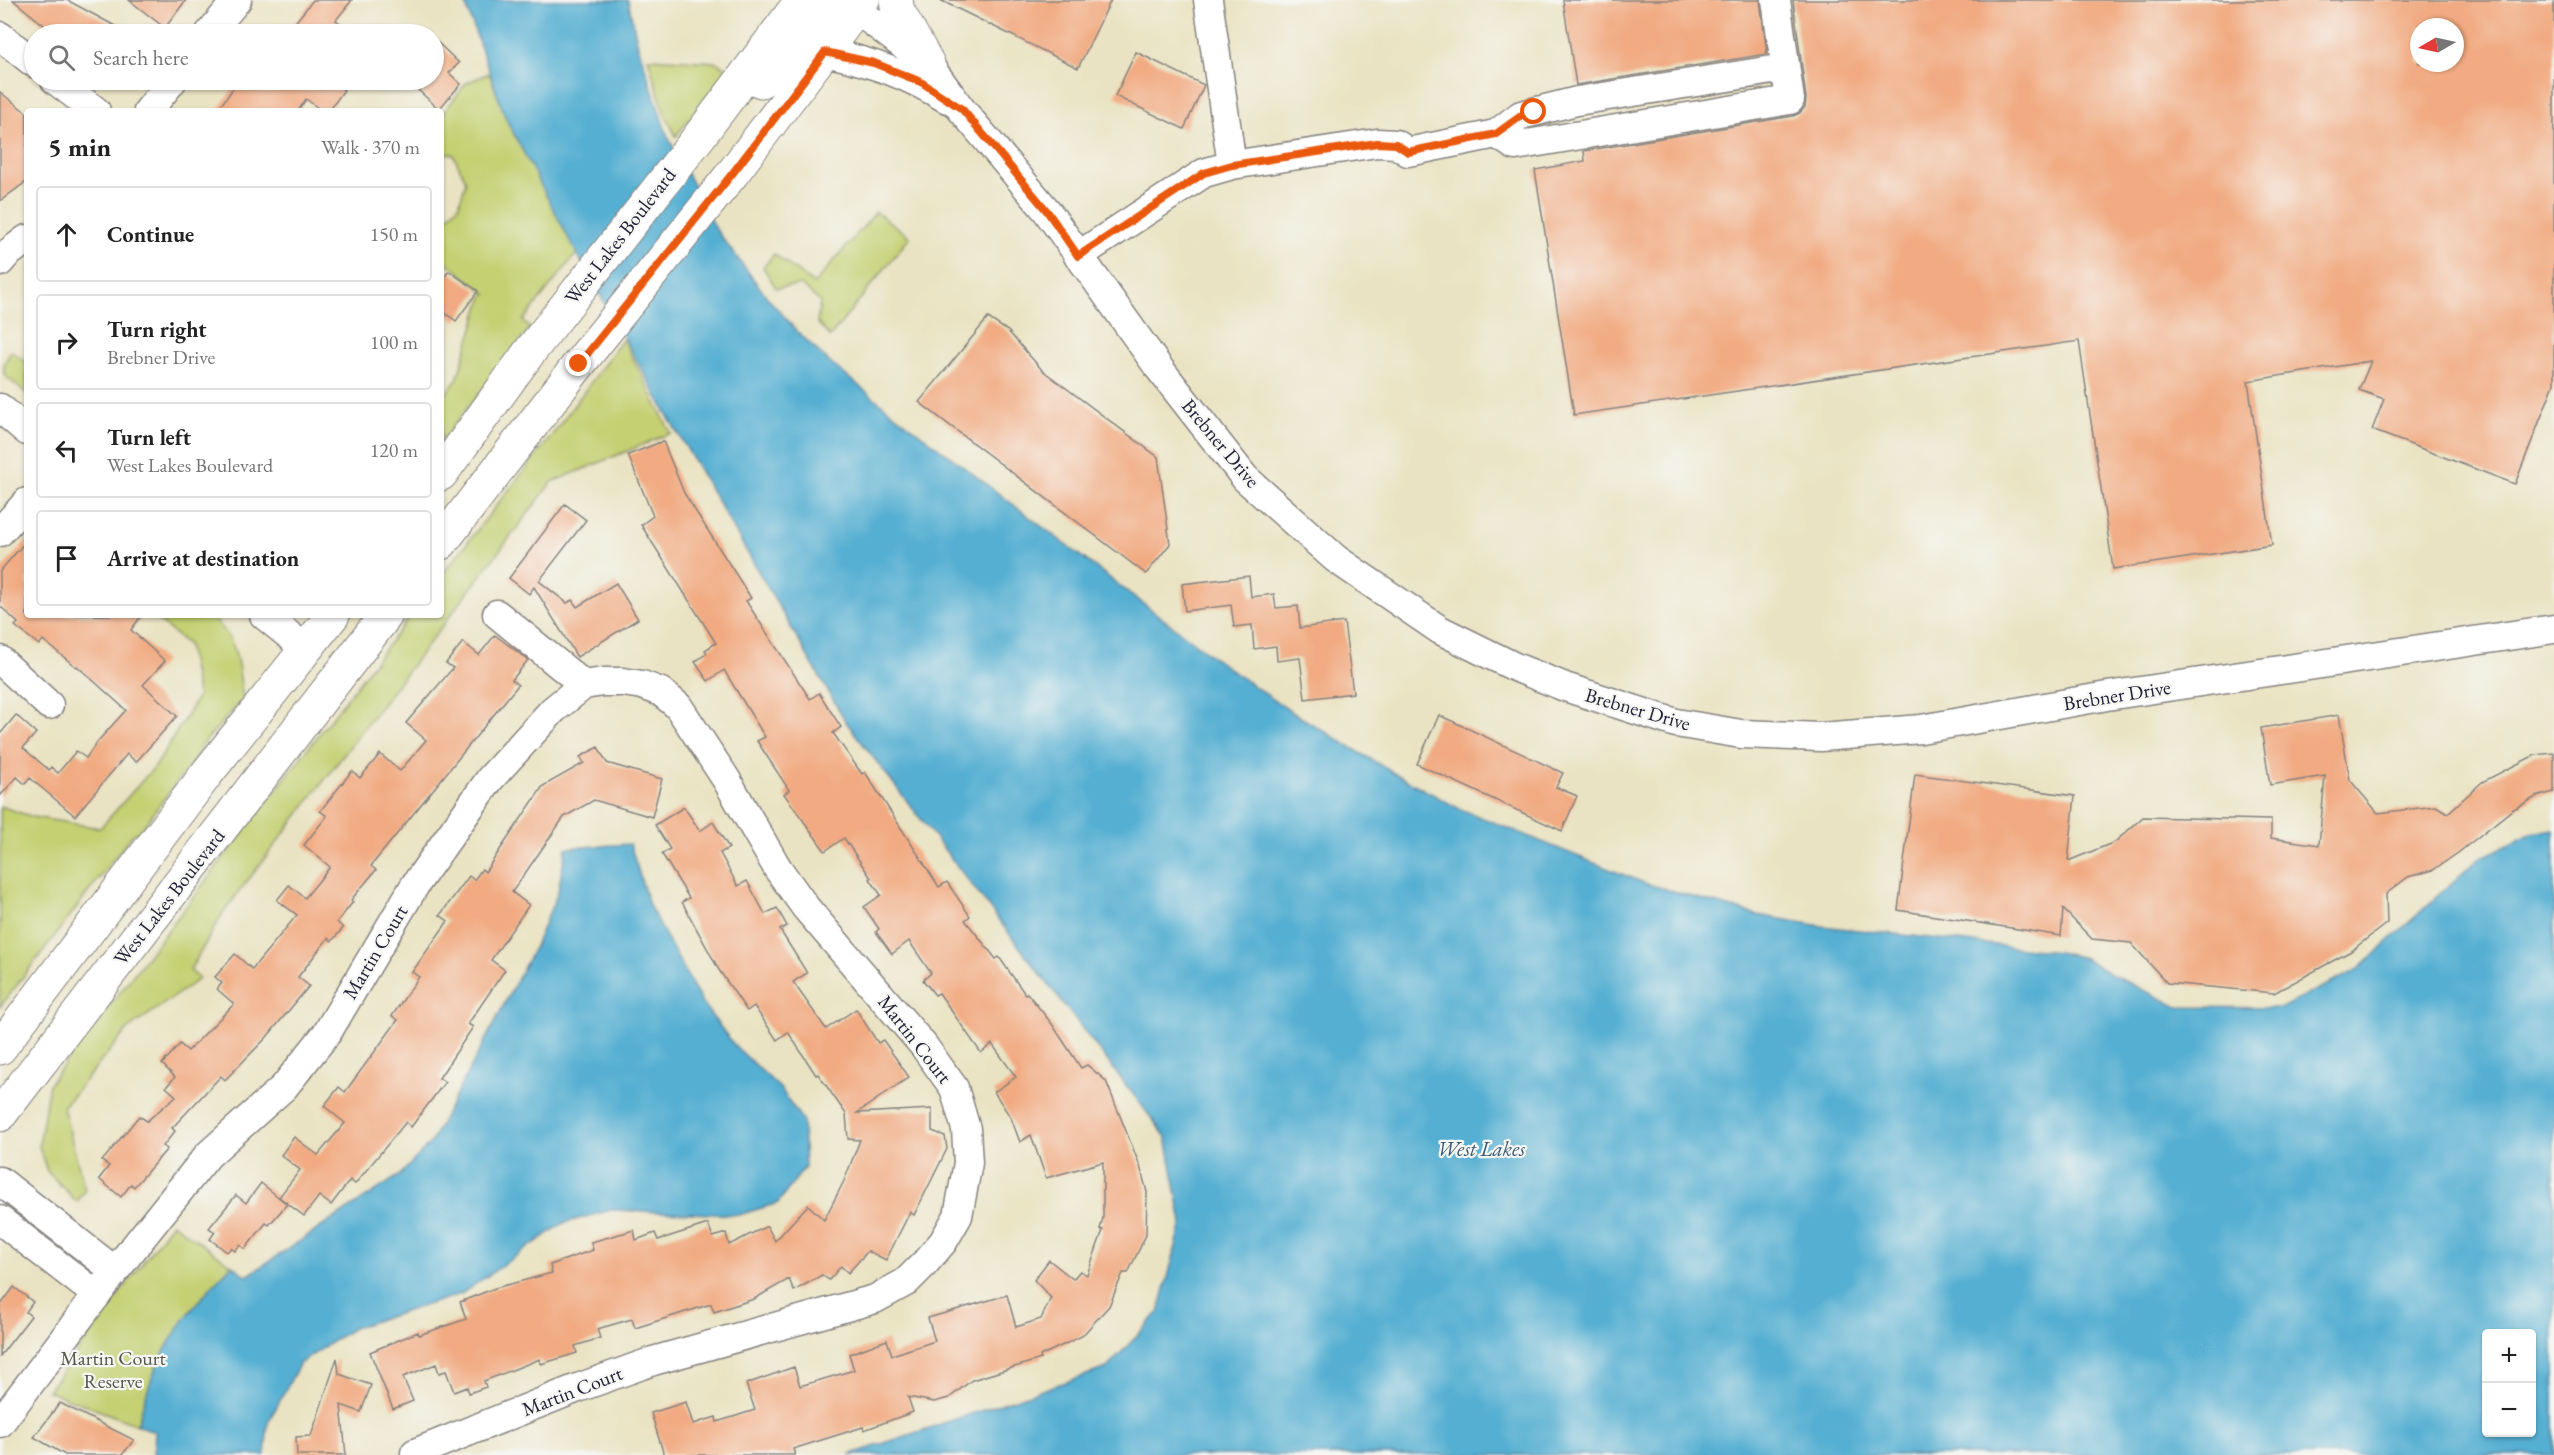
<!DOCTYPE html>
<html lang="en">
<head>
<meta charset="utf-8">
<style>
  :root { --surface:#fff; --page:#f6f6f6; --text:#222; --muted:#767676; --line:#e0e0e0 }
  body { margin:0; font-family:"EB Garamond",serif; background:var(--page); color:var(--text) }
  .controls { position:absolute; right:18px; bottom:18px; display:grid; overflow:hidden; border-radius:6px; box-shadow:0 2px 4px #0004 }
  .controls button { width:54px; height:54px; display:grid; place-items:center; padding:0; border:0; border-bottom:2px solid var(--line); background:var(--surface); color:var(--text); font:30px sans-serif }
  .compass { position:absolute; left:2410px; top:18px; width:54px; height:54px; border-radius:50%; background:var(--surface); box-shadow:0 2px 4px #0004; rotate:261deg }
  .stop { position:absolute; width:18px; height:18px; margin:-14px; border:4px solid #ea580c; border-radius:50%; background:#fff }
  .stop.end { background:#ea580c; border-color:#fff; box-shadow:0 2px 6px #0008 }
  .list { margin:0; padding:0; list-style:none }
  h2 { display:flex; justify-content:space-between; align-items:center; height:78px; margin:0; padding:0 24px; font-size:26px }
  h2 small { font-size:20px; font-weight:400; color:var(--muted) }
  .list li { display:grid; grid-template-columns:39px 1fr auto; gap:18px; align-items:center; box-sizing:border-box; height:96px; margin:0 12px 12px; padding:0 12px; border:2px solid var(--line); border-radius:6px }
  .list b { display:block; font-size:22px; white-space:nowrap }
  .list p { margin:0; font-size:20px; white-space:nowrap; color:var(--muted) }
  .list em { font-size:20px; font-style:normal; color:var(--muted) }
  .icon { flex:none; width:33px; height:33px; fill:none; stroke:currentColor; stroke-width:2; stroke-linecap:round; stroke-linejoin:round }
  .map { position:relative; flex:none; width:2554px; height:1455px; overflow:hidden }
  .search { position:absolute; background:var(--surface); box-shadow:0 2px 4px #0004; left:24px; top:24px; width:420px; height:66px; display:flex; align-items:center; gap:15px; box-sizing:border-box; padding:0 21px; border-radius:33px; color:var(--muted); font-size:22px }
  .panel { position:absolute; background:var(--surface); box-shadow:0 2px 4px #0004; left:24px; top:108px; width:420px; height:510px; border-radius:6px }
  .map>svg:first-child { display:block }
  .green { fill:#c4d072; stroke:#737956; stroke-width:1.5 }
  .water { fill:#54afd2; stroke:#3b6886; stroke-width:1.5; fill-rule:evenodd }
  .building { fill:#f1aa81; fill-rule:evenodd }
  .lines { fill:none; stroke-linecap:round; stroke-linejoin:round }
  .minor-casing { stroke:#86827f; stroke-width:31 }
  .major-casing { stroke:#86827f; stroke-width:35 }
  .minor { stroke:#fff; stroke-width:28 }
  .major { stroke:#fff; stroke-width:33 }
  .route { stroke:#ea580c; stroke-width:8 }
  .labels { text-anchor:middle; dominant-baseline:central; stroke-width:4.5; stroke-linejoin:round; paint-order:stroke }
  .street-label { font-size:20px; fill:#22223b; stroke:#f6f6f2 }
  .park-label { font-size:20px; fill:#53564c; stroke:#f6f6f2 }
  .water-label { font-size:21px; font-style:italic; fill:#365a77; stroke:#f6f6f2 }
</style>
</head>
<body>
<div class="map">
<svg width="2554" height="1455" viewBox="0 0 2554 1455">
  <rect width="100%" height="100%" fill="#f6f6f2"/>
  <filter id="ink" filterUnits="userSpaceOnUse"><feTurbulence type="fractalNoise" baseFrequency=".0167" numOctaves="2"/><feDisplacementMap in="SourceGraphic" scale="12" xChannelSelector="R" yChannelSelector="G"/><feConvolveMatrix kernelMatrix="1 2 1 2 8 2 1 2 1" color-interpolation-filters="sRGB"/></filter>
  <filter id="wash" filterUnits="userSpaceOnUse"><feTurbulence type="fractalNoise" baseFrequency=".008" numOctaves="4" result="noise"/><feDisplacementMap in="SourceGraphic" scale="24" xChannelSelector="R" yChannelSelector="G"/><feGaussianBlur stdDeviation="1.35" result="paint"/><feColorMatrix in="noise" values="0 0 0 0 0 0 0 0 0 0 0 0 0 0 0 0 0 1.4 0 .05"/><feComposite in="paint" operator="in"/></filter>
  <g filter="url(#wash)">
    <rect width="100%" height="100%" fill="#eae3c3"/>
    <g class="green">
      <path d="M 648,58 L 716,62 L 728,69 L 676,136 L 665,115 Z"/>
      <path d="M 489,73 L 506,119 L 577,253 L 523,321 L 530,328 L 441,442 L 441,399 L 457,380 L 484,292 L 488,295 L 441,258 L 441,224 L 459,205 L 466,181 L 453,154 L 441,152 L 441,123 L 444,112 L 466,83 Z"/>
      <path d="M 876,212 L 910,237 L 830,337 L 817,322 L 820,302 L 801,285 L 776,288 L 763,267 L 774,254 L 814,284 Z"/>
      <path d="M 623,339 L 671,433 L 552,482 L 223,913 L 190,970 L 199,979 L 128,1029 L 63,1107 L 85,1190 L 77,1202 L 47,1171 L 39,1146 L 49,1084 L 411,615 L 441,615 L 441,576 L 553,434 Z"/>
      <path d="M 11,351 L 27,363 L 27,394 L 4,375 L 4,364 Z"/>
      <path d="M 152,615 L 209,615 C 240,640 237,662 243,699 L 201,746 L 196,757 L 139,832 L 133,834 L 0,1007 L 0,806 L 33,817 L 100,828 L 158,763 L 198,696 L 188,645 Z"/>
      <path d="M 172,1223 L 232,1265 C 201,1297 174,1327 156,1368 C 148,1386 143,1406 137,1425 L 48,1391 Z"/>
    </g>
    <g class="water">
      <path d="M 464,0 L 628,0 L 638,46 L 667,135 L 717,231 L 767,297 L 796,330 L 829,362 L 897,416 L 1229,669 L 1292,712 L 1397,775 L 1458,808 L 1644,883 L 1757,915 L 1822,926 L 2058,952 L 2085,958 L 2108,973 L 2179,1007 L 2281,1008 L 2357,970 L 2478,859 L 2533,833 L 2554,829 L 2554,1455 L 849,1455 L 1107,1368 L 1159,1312 L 1182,1223 L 1166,1137 L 846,722 L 669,418 L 572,245 L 506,119 ZM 2486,1334 L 2532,1334 L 2532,1432 L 2486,1432 Z"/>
      <path d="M 630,844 L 649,905 L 702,1003 L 735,1046 L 780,1088 L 803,1121 L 805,1167 L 778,1203 L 739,1215 L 611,1210 L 564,1223 L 461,1294 L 353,1328 L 300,1363 L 268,1423 L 265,1455 L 153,1455 L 155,1432 L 137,1425 C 143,1406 148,1386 156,1368 C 174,1327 201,1297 232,1265 L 247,1276 L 400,1175 L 431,1142 L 535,946 L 558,892 L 566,848 Z"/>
    </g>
    <g id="blocks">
      <g class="building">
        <path d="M 13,0 L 67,0 L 130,34 L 55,34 Z"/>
        <path d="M 129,0 L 186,0 L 165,28 Z"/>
        <path d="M 313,0 L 352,0 L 336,20 L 355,34 L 286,34 Z"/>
        <path d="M 940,0 L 1111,0 L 1078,68 Z"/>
        <path d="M 1563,0 L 1760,0 L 1767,54 L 1576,85 Z"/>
        <path d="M 1793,0 L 2554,0 L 2554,384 L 2515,484 L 2372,430 L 2384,399 L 2359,390 L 2371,361 L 2248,381 L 2272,545 L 2113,569 L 2079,341 L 1574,415 L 1535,170 L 1585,161 L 1584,151 L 1793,116 L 1800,113 L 1805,107 L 1806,98 ZM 2419,27 L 2455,27 L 2455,63 L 2419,63 Z"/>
        <path d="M 434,39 L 459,63 L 449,73 L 461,84 L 439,109 L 407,80 L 434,80 Z"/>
        <path d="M 1136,52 L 1204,85 L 1184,129 L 1115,96 Z"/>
        <path d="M 239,80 L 330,80 L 344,90 L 329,111 L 322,111 L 306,99 L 298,111 L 217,111 Z"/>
        <path d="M 0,92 L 27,113 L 27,181 L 0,201 Z"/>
        <path d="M 449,271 L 478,291 L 456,321 L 441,310 L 441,281 Z"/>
        <path d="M 988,318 L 1008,331 L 1042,370 L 1158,457 L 1170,544 L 1146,574 L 919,402 Z"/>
        <path d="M 663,441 L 684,493 L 751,598 L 746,601 L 810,699 L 819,693 L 841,727 L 833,733 L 862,774 L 865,772 L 939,887 L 947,882 L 970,916 L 965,920 L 996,959 L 999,957 L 1025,994 L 1027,993 L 1052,1024 L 1081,1068 L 1087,1065 L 1106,1081 L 1140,1166 L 1147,1192 L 1146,1235 L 1128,1273 L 1123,1273 L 1109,1306 L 1082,1336 L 1040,1356 L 1041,1359 L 972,1380 L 949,1398 L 934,1402 L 908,1397 L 913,1412 L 864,1430 L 863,1427 L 793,1449 L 795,1455 L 664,1455 L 651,1413 L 686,1402 L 693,1424 L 716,1417 L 717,1422 L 755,1410 L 746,1384 L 794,1367 L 800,1386 L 854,1370 L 849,1354 L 887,1340 L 892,1355 L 935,1341 L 928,1318 L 1007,1295 L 1016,1327 L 1041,1319 L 1051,1298 L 1034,1280 L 1049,1260 L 1073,1279 L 1080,1271 L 1087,1275 L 1103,1230 L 1100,1229 L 1103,1218 L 1103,1162 L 1046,1178 L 1031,1135 L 1020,1142 L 1011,1118 L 994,1092 L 1016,1077 L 992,1044 L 981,1053 L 939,993 L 935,995 L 923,980 L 931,973 L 909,941 L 892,954 L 876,932 L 879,929 L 864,907 L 881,895 L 870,879 L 871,878 L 844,838 L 825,851 L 784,794 L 789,790 L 757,741 L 765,737 L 724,670 L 708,681 L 695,662 L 707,653 L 705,650 L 716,643 L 641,525 L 653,516 L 628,455 Z"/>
        <path d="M 565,504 L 586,520 L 539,581 L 567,603 L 572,600 L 577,607 L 616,583 L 638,619 L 577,657 L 534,587 L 529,594 L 509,578 Z"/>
        <path d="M 27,540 L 27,615 L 142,615 L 131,630 L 165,661 L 143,685 L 177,716 L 136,762 L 127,754 L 75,816 L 30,778 L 25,784 L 17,777 L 0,796 L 0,734 L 16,715 L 36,733 L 23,748 L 49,770 L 51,767 L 58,773 L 76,751 L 86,758 L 98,741 L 126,710 L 77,666 L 76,667 L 43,640 L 39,645 L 15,626 L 18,623 L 0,606 L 0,571 Z"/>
        <path d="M 1249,576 L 1251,597 L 1274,594 L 1276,608 L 1298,606 L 1300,628 L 1344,622 L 1353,693 L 1305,699 L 1300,658 L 1277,661 L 1276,646 L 1254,649 L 1252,625 L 1234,627 L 1231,605 L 1185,611 L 1182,584 Z"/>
        <path d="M 495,635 L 528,660 L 512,680 L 518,685 L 371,866 L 376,870 L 351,900 L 353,902 L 337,922 L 343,928 L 332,941 L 328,938 L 298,977 L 309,986 L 267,1037 L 225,1080 L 221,1076 L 172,1128 L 175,1131 L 163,1146 L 167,1149 L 134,1187 L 131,1184 L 121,1197 L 99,1179 L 109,1166 L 102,1161 L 139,1116 L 147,1121 L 176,1096 L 166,1087 L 175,1077 L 162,1064 L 180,1044 L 188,1051 L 234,1004 L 217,989 L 222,983 L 215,977 L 235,954 L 252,969 L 297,915 L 277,900 L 289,885 L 305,898 L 330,867 L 304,845 L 327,816 L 320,811 L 352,771 L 360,778 L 380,754 L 400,771 L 426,740 L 406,723 L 453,668 L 446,663 L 463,642 L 479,655 Z"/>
        <path d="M 1439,715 L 1563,773 L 1556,787 L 1577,796 L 1562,831 L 1417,764 Z"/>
        <path d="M 2339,715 L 2350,780 L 2378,813 L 2436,806 L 2448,813 L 2482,782 L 2535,755 L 2554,753 L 2554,792 L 2536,797 L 2512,810 L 2458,853 L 2433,870 L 2408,877 L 2386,894 L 2387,923 L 2351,951 L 2274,993 L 2167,983 L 2131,943 L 2092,939 L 2063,909 L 2061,936 L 1898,910 L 1915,774 L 2075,796 L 2068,861 L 2115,842 L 2143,817 L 2271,820 L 2271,838 L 2319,845 L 2325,776 L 2270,785 L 2261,728 Z"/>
        <path d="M 598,747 L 607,763 L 662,779 L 652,817 L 594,800 L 564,817 L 512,892 L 529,905 L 491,960 L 505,970 L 468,1024 L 473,1027 L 439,1078 L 445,1082 L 411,1127 L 406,1122 L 355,1184 L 350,1180 L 331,1205 L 319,1196 L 304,1216 L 279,1197 L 300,1170 L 281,1155 L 294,1137 L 318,1155 L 345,1123 L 324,1106 L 339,1087 L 345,1092 L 398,1020 L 392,1016 L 419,977 L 412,972 L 448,921 L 440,915 L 469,876 L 474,880 L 482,869 L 485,872 L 543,786 L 584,763 L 580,757 Z"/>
        <path d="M 684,807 L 700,831 L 713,822 L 729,848 L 720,853 L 738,886 L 747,881 L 765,914 L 777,908 L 787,926 L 780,930 L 807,973 L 793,982 L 826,1029 L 856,1009 L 878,1043 L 883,1040 L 909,1077 L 857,1113 L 932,1109 L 932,1131 L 945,1136 L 947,1149 L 914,1215 L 910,1212 L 886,1260 L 868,1251 L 848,1273 L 841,1266 L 829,1280 L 822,1275 L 794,1291 L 789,1279 L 754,1299 L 714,1312 L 711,1304 L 635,1328 L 632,1319 L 597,1329 L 600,1338 L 575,1346 L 577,1353 L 541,1364 L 540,1359 L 484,1381 L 486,1387 L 469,1393 L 467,1387 L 454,1392 L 446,1371 L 439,1373 L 436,1364 L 403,1377 L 413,1401 L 393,1409 L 370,1352 L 418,1332 L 419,1335 L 466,1319 L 460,1302 L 495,1288 L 552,1273 L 550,1265 L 593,1250 L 591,1242 L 634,1230 L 636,1240 L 655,1233 L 658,1240 L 708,1224 L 713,1237 L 726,1233 L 729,1245 L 767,1226 L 775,1241 L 808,1205 L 824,1220 L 844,1181 L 860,1140 L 848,1139 L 846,1114 L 818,1074 L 816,1075 L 788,1032 L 777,1040 L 754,1006 L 747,1011 L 719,970 L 682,902 L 689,898 L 662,854 L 670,849 L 655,825 Z"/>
        <path d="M 261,1183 L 287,1204 L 269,1225 L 266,1223 L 245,1249 L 240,1245 L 235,1251 L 231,1248 L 227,1252 L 210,1239 L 215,1232 L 209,1228 L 236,1195 L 246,1203 Z"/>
        <path d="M 14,1287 L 33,1302 L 26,1312 L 31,1316 L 0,1356 L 0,1306 Z"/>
        <path d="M 337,1358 L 339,1374 L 371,1385 L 361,1412 L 341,1405 L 346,1455 L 297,1455 L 296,1437 L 311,1436 Z"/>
        <path d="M 60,1403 L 134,1440 L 122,1455 L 65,1455 L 34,1437 Z"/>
      </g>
    </g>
  </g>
  <g filter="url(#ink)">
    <use href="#blocks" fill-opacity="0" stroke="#86827f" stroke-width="1.5"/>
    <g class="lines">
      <g class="minor-casing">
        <g id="minor">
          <path d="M 1208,0 L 1232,165"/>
          <path d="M 857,10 L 928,64 L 961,109 L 1047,211 L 1159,368 L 1245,478 L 1336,559 L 1440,630 L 1515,667 L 1565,687 L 1676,723 L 1741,734 L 1821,737 L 1921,729 L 2107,696 L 2554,629"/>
          <path d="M 209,34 L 237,0"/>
          <path d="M 0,36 L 34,63"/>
          <path d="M 825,52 C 871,62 907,74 947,99"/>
          <path d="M 55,80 L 96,111"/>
          <path d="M 148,111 L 173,80"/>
          <path d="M 1496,134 L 1515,146 L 1790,100 L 1776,0"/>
          <path d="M 1078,256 L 1204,173 L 1232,165 L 1377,143 L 1396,144 L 1408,152 L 1496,134 L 1521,115 L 1577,101 L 1785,68"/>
          <path d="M 0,262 L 7,254 L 27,239"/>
          <path d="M 0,408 L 27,431"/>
          <path d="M 0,532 L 27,502"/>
          <path d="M 497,614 L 584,685"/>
          <path d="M 264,615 L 306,649"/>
          <path d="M 0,660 L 49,705"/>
          <path d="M 0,1181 L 115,1271"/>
          <path d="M 0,1220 L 97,1295"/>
          <path d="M 0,1423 L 115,1271 L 208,1155 L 284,1087 L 327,1033 L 415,885 L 490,779 L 553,710 L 584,685 L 603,682 L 623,682 L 642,685 L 661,692 L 678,706 L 726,779 L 778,869 L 806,908 L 923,1045 L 954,1088 L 966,1129 L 968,1163 L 958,1216 L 943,1242 L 925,1263 L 906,1282 L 875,1299 L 653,1361 L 575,1389 L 415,1453"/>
        </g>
      </g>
      <g class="major-casing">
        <g id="major">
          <path d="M 896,0 L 898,11 L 928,64"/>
          <path d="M 761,81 C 791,65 805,26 833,6 L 857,10"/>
          <path d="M 441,474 L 528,354 L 695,142 L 802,0"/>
          <path d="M 441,543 L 579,364 L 732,174 L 863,0"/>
          <path d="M 0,1048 L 208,772 L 333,615"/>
          <path d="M 0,1115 L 386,615"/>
        </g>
      </g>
      <use href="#minor" class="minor"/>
      <use href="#major" class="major"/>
    </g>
  </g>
  <g class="lines" filter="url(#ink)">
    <path class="route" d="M 579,364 L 732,174 L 825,52 L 874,63 L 921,82 L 962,109 L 1047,211 L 1078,256 L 1204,173 L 1232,165 L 1377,143 L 1396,144 L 1408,152 L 1496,134 L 1521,116 L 1534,112"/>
  </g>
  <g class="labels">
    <g class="street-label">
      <text transform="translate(620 236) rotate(-52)">West Lakes Boulevard</text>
      <text transform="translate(1221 443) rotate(50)">Brebner Drive</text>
      <text transform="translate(2117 695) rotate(-9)">Brebner Drive</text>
      <text transform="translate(1638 709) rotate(16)">Brebner Drive</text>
      <text transform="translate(169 897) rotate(-52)">West Lakes Boulevard</text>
      <text transform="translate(375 952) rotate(-59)">Martin Court</text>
      <text transform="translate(915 1039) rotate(52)">Martin Court</text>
      <text transform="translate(572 1391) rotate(-21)">Martin Court</text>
    </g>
    <g class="park-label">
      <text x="113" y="1358">Martin Court<tspan x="113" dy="23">Reserve</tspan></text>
    </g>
    <g class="water-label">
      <text x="1481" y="1148">West Lakes</text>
    </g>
  </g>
</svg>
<div class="controls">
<button>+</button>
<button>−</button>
</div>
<svg class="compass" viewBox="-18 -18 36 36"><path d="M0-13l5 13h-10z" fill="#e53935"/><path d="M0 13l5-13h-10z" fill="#767676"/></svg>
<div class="stop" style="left:1534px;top:112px"></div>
<div class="stop end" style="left:579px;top:364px"></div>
<div class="search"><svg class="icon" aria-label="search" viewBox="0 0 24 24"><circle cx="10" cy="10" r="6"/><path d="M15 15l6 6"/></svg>Search here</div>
<section class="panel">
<h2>5 min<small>Walk · 370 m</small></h2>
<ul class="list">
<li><svg class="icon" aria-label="ahead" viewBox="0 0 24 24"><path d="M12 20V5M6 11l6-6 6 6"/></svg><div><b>Continue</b></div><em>150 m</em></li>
<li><svg class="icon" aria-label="right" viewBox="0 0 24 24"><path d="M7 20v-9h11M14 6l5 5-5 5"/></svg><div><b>Turn right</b><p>Brebner Drive</p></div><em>100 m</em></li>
<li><svg class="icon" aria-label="left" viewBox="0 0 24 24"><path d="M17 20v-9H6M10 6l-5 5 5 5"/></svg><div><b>Turn left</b><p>West Lakes Boulevard</p></div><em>120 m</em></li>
<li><svg class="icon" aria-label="arrive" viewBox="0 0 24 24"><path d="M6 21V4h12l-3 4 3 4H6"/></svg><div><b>Arrive at destination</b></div></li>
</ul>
</section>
</div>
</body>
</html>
